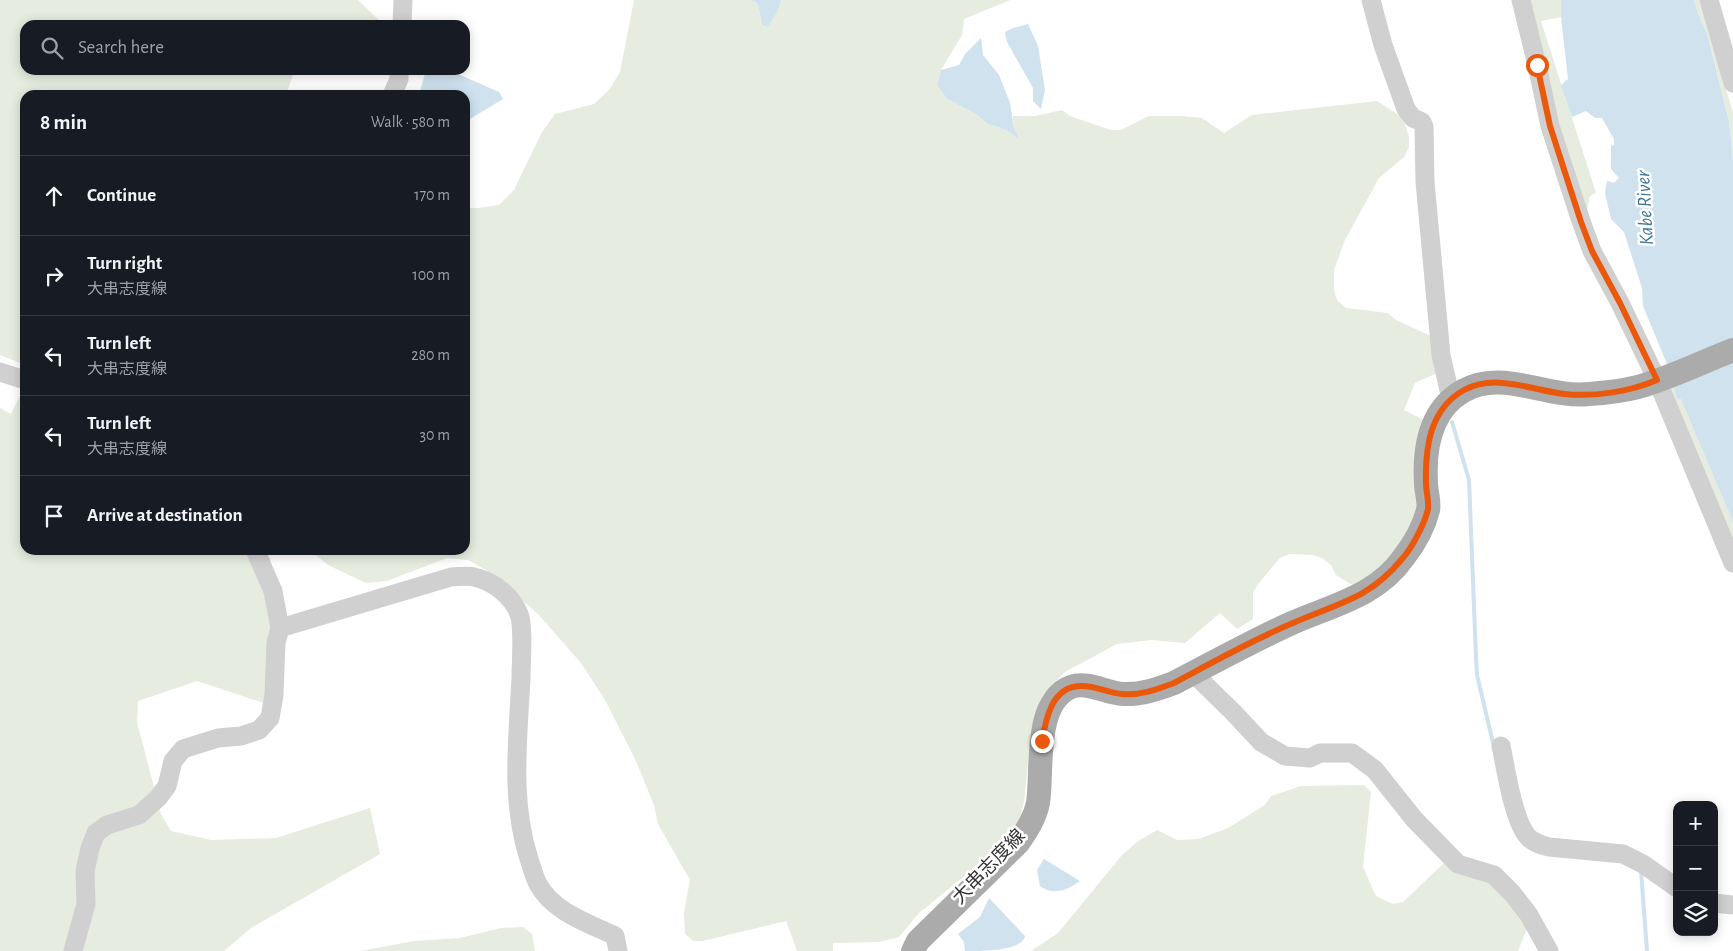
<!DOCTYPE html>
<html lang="en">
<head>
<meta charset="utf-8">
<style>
  :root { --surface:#171b24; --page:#20242c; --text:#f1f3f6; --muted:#9ea1a6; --line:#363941 }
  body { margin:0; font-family:"Alegreya Sans","Noto Sans JP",sans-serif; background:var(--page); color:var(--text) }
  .controls { position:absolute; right:15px; bottom:15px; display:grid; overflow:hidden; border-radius:10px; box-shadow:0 2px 12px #0003 }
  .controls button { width:45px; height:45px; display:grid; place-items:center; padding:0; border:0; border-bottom:1px solid var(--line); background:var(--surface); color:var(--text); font:25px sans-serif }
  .stop { position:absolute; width:15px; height:15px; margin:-11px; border:4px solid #ea580c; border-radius:50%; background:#fff }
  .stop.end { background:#ea580c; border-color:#fff; box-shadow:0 1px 5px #0008 }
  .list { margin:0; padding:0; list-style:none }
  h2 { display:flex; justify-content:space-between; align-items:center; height:65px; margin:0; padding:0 20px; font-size:21px }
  h2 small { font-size:16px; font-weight:400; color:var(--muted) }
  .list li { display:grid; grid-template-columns:32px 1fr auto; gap:15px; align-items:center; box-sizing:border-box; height:80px; padding:0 20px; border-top:1px solid var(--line) }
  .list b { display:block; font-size:19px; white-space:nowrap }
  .list p { margin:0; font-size:16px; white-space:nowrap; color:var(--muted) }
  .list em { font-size:16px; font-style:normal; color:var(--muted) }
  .icon { flex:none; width:28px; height:28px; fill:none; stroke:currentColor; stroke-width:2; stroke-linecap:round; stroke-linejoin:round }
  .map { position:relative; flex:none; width:1733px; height:951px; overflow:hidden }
  .search { position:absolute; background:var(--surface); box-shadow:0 2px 12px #0003; left:20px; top:20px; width:450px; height:55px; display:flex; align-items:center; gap:12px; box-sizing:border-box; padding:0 18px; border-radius:15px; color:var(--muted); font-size:19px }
  .panel { position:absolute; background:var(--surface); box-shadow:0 2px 12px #0003; left:20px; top:90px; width:450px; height:465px; border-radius:15px }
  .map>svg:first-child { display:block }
  .green { fill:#e6ecdf }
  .water { fill:#cfe2ee }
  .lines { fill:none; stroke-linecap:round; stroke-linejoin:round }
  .stream { stroke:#cfe2ee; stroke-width:4 }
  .minor { stroke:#d0d0d0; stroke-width:19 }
  .major { stroke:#ababab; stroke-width:24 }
  .route { stroke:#ea580c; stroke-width:6 }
  .labels { text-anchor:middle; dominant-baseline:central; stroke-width:5; stroke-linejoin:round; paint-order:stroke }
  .street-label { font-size:19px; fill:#333; stroke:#fff }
  .water-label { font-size:20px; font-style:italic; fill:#3f7597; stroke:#fff }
</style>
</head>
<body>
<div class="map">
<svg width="1733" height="951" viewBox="0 0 1733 951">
  <rect width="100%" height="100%" fill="#fff"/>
  <g class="green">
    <path d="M 0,0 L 358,0 L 384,25 L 25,25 L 25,70 L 295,70 L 288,89 L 288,95 L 25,95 L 25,365 L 0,355 Z"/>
    <path d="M 634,0 L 751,0 L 758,4 L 762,25 L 779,8 L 781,0 L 1010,0 L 964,19 L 962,35 L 941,70 L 937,85 L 947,99 L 976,114 L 988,124 L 1006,130 L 1018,138 L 1014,128 L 1013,116 L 1035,116 L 1062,110 L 1070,116 L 1111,130 L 1121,130 L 1149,116 L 1182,116 L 1202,118 L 1224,133 L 1252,115 L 1377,101 L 1403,118 L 1409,137 L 1409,147 L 1404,157 L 1379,178 L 1345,240 L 1334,270 L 1334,290 L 1337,300 L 1346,308 L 1388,313 L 1396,320 L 1433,337 L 1437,373 L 1415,383 L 1404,410 L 1424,420 L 1417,535 L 1357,588 L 1336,575 L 1331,565 L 1322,558 L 1313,555 L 1290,554 L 1280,558 L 1258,584 L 1253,593 L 1253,619 L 1237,629 L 1220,613 L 1185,643 L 1151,640 L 1117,644 L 1065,672 L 1042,696 L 1032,726 L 1024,802 L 1019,822 L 1008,841 L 919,913 L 899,937 L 879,942 L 833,943 L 833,951 L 797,951 L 786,921 L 703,941 L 693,941 L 685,934 L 684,912 L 690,880 L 658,824 L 654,805 L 635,759 L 605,700 L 581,663 L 538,614 L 486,570 L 468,560 L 447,558 L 387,581 L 366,583 L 328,565 L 310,550 L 465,550 L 465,208 L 478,208 L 499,205 L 514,190 L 542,132 L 555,114 L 594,104 L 609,90 L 620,72 Z"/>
    <path d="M 1528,0 L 1561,0 L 1561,17 L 1541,21 L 1596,193 L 1590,196 L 1585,219 L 1556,123 Z"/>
    <path d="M 1694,0 L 1699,0 L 1733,112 L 1733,161 L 1729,120 L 1707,33 L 1698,14 Z"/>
    <path d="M 25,386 L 25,550 L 264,550 L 270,558 L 281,625 L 276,707 L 197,681 L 138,701 L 137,722 L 161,814 L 171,831 L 211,840 L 276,838 L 370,808 L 380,854 L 251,928 L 224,951 L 0,951 L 0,408 L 11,414 Z"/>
    <path d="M 1674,387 L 1681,398 L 1733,522 L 1733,552 L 1665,389 Z"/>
    <path d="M 1364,785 L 1371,792 L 1363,867 L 1376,896 L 1393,904 L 1403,902 L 1444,863 L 1500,881 L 1527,929 L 1518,951 L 1031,951 L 1058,933 L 1122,855 L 1138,841 L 1157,830 L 1177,840 L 1199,839 L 1228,828 L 1265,805 L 1271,796 L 1301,786 Z"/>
    <path d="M 523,927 L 532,934 L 535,951 L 361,951 L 414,941 L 460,938 L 501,928 Z"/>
  </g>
  <g class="water">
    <path d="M 751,0 L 781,0 L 779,8 L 768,27 L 762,25 L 758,4 Z"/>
    <path d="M 1561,0 L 1694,0 L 1698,14 L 1707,33 L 1729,121 L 1733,161 L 1733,522 L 1681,399 L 1677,399 L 1669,369 L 1643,306 L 1642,288 L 1624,232 L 1611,219 L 1605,193 L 1607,181 L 1614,183 L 1619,178 L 1611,169 L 1611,146 L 1614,145 L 1614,139 L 1602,118 L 1595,118 L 1586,111 L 1572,117 L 1561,85 L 1568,79 L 1561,17 Z"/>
    <path d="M 1028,24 L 1038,46 L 1045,90 L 1041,109 L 1033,101 L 1033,88 L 1007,42 L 1005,32 L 1013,28 Z"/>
    <path d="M 981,38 L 983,55 L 999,75 L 1010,103 L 1014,128 L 1019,139 L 1006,130 L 988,124 L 976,114 L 947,99 L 937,85 L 941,70 L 959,65 L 965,54 Z"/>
    <path d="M 426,70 L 449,70 L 499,92 L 503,99 L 465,122 L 465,95 L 419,95 Z"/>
    <path d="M 1044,859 L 1080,881 C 1068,890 1053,896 1040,886 L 1037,870 Z"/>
    <path d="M 989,898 L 1025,936 C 1023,951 980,951 965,951 L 964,942 L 958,934 L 980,917 Z"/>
  </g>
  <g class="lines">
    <g class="stream">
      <path d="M 1452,422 L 1469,480 L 1476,657 L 1477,675 L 1493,743"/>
      <path d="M 1641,871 L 1647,951"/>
    </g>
    <g class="minor">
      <path d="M 1371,0 L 1383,45 L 1406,109 L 1413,118 L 1422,122 L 1424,127 L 1425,182 L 1441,355 L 1451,399"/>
      <path d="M 1521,0 L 1537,65 L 1550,126 L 1581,221 L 1592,251 L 1620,303 L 1657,380 L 1733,563"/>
      <path d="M 1709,0 L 1733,83"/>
      <path d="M 402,25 L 403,0"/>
      <path d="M 392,95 L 399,79 L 399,70"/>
      <path d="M 0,372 L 25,380"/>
      <path d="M 280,628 L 451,577 C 458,577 467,575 474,577 C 493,581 512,596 519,614 C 524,627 521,664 521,678 C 518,739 510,800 529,859 C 532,867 534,877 538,884 C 553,912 588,923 615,936 L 618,951"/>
      <path d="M 1193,673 L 1232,711 L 1261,742 L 1285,756 L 1310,758 L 1320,753 L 1352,753 L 1375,770 L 1414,819 L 1458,864 L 1494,875 L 1512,893 L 1529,915 L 1549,951"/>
      <path d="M 1501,746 C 1506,769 1513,820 1528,837 C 1534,843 1541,845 1549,847 L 1623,854 L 1643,864 L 1677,888"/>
      <path d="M 1714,903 L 1733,905"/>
      <path d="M 73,951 L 86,904 L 85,871 L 90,848 L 96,833 L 107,825 L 139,815 L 158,798 L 167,786 L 173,761 L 183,749 L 218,738 L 241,736 L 259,730 L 270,718 L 274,695 L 276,643 L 280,628 L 273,591 L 255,550"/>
    </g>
    <path class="major" d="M 913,951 L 918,941 L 1018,843 C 1027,830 1035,818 1038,803 C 1043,771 1033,702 1071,687 C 1088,681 1106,693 1123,694 C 1141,695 1158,689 1174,683 C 1213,663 1252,641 1292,623 C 1333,605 1377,596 1404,557 C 1414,544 1424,526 1428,510 C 1430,502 1426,492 1426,483 C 1424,448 1430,410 1463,391 C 1502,368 1548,399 1589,394 C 1605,393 1622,391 1638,387 C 1670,378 1702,362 1733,350"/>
  </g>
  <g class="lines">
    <path class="route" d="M 1042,741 C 1046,718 1052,687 1080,686 C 1095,685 1108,693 1122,694 C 1140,696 1158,689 1174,683 C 1213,662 1252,640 1293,623 C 1338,603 1368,600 1402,559 C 1412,548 1425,523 1428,509 C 1429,501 1426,491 1426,483 C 1425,447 1430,409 1464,390 C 1496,373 1531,390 1564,394 C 1594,397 1629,392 1657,380 L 1620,303 L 1592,251 L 1581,222 L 1550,126 L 1537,65"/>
  </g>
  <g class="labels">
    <g class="street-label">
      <text transform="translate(989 867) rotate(-46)">大串志度線</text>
    </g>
    <g class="water-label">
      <text transform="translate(1645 208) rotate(-93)">Kabe River</text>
    </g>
  </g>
</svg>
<div class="controls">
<button>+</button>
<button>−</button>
<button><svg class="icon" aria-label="layers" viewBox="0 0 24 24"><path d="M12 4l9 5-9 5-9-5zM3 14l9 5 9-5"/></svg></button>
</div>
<div class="stop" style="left:1537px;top:65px"></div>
<div class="stop end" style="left:1042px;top:741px"></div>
<div class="search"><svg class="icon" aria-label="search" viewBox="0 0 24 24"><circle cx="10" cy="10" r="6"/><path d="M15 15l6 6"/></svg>Search here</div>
<section class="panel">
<h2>8 min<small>Walk · 580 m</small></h2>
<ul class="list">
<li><svg class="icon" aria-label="ahead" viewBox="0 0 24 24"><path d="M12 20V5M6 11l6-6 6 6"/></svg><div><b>Continue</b></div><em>170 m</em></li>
<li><svg class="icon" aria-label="right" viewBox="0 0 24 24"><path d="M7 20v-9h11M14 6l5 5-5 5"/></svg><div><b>Turn right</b><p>大串志度線</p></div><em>100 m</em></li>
<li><svg class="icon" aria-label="left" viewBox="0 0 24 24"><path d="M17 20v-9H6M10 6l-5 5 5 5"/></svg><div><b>Turn left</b><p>大串志度線</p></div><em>280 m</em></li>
<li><svg class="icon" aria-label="left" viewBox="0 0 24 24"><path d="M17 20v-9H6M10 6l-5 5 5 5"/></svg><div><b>Turn left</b><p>大串志度線</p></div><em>30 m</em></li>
<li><svg class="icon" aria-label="arrive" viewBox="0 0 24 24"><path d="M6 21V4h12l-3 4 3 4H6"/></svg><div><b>Arrive at destination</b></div></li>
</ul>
</section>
</div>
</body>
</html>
